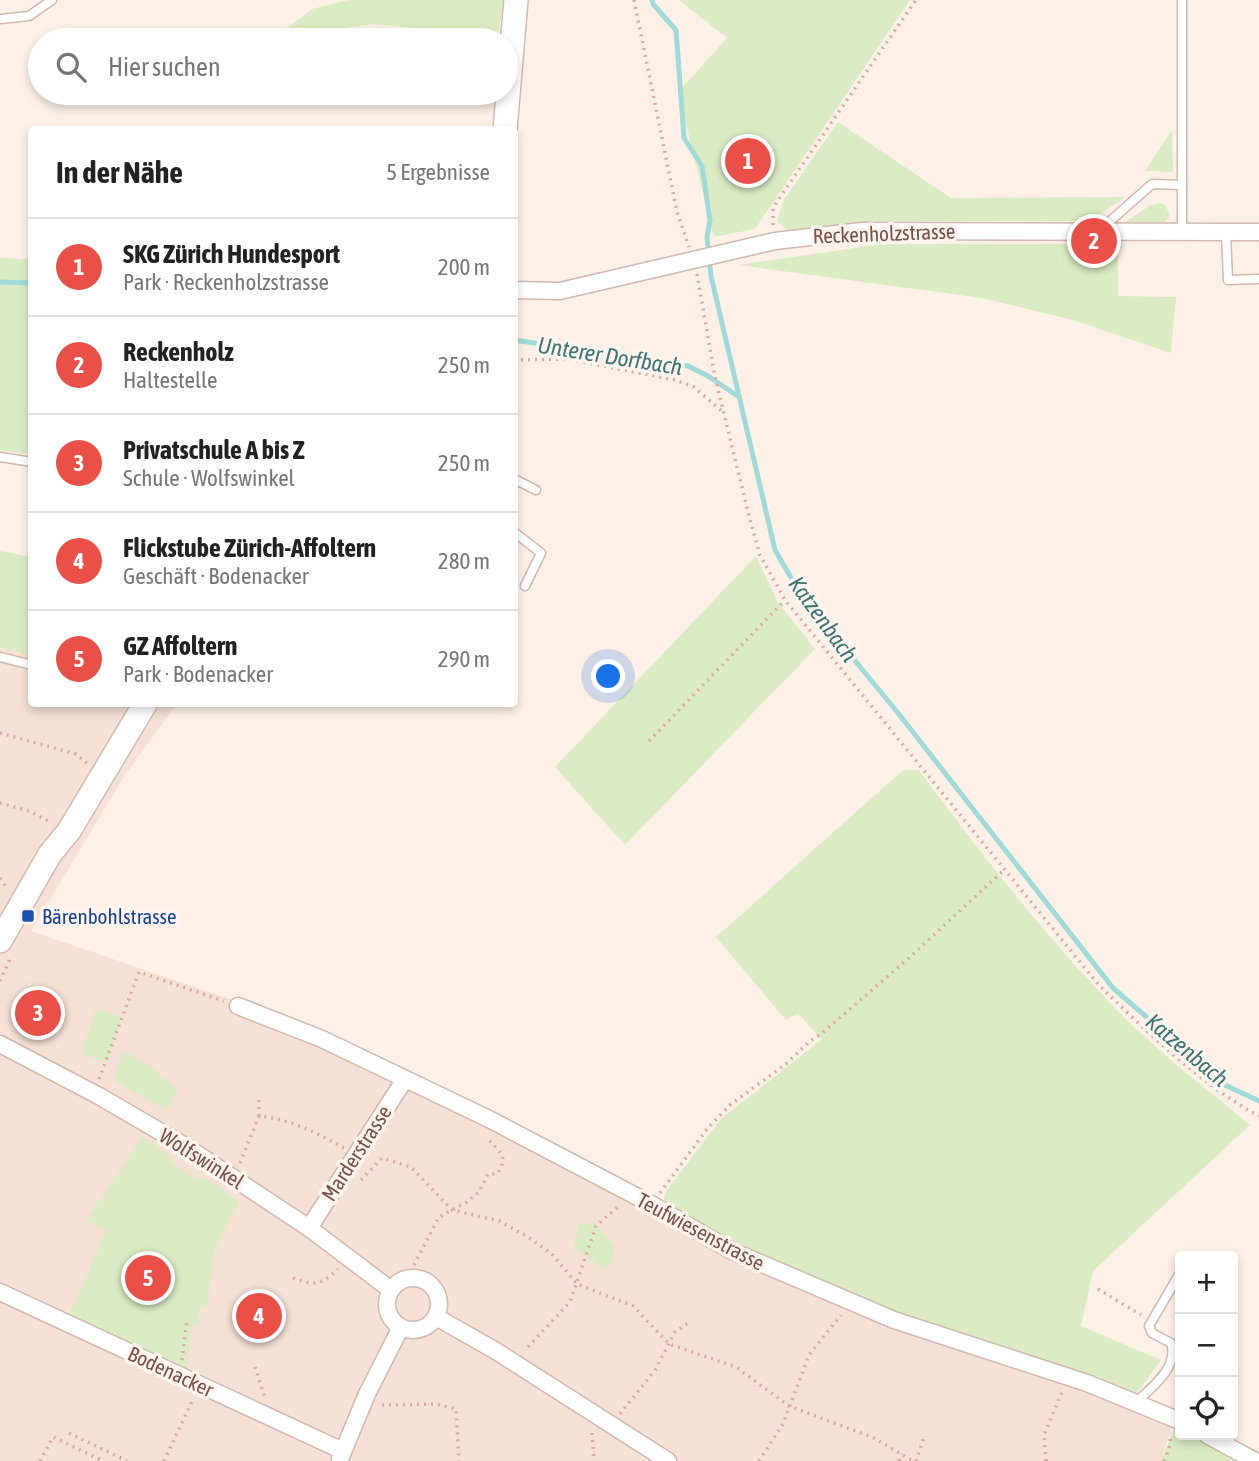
<!DOCTYPE html>
<html lang="de">
<head>
<meta charset="utf-8">
<style>
  :root { --surface:#fff; --page:#f6f6f6; --text:#222; --muted:#767676; --line:#e0e0e0; --accent:#eb5048 }
  body { margin:0; font-family:"Asap Condensed",sans-serif; background:var(--page); color:var(--text) }
  .controls { position:absolute; right:21px; bottom:21px; display:grid; overflow:hidden; border-radius:7px; box-shadow:0 4px 10px #0003 }
  .controls button { width:63px; height:63px; display:grid; place-items:center; padding:0; border:0; border-bottom:2px solid var(--line); background:var(--surface); color:var(--text); font:35px sans-serif }
  .you { position:absolute; left:609px; top:677px; width:24px; height:24px; margin:-18px; border:5px solid #fff; border-radius:50%; background:#1a73e8; box-shadow:0 0 0 10px #1a73e833 }
  .badge { display:grid; place-items:center; width:46px; height:46px; border-radius:50%; background:var(--accent); color:#fff; font-size:23px; font-weight:700 }
  .pin { position:absolute; translate:-50% -50%; border:4px solid #fff; box-shadow:0 2px 7px #0006 }
  .list { margin:0; padding:0; list-style:none }
  h2 { display:flex; justify-content:space-between; align-items:center; height:91px; margin:0; padding:0 28px; font-size:30px }
  h2 small { font-size:23px; font-weight:400; color:var(--muted) }
  .list li { display:grid; grid-template-columns:46px 1fr auto; gap:21px; align-items:center; box-sizing:border-box; height:98px; padding:0 28px; border-top:2px solid var(--line) }
  .list b { display:block; font-size:26px; white-space:nowrap }
  .list p { margin:0; font-size:23px; white-space:nowrap; color:var(--muted) }
  .list em { font-size:23px; font-style:normal; color:var(--muted) }
  .icon { flex:none; width:38px; height:38px; fill:none; stroke:currentColor; stroke-width:2; stroke-linecap:round; stroke-linejoin:round }
  .map { position:relative; flex:none; width:1259px; height:1461px; overflow:hidden }
  .search { position:absolute; background:var(--surface); box-shadow:0 4px 10px #0003; left:28px; top:28px; width:490px; height:77px; display:flex; align-items:center; gap:18px; box-sizing:border-box; padding:0 24px; border-radius:38px; color:var(--muted); font-size:26px }
  .panel { position:absolute; background:var(--surface); box-shadow:0 4px 10px #0003; left:28px; top:126px; width:490px; height:581px; border-radius:7px }
  .map>svg:first-child { display:block }
  .residential { fill:#f5e1d5 }
  .green { fill:#dbecc4 }
  .lines { fill:none; stroke-linecap:round; stroke-linejoin:round }
  .stream { stroke:#a0dad9; stroke-width:5 }
  .lane-casing { stroke:#d2b8af; stroke-width:11 }
  .street-casing { stroke:#d2b8af; stroke-width:19 }
  .secondary-casing { stroke:#d8b9ae; stroke-width:26 }
  .path { stroke:#d9aca0; stroke-width:3.5; stroke-dasharray:2 5; stroke-linecap:butt }
  .lane { stroke:#fff; stroke-width:8 }
  .street { stroke:#fff; stroke-width:16 }
  .secondary { stroke:#fff; stroke-width:23 }
  .transit-dot { fill:#1a4fb4; stroke:#fff5ee; stroke-width:2.5 }
  .labels { text-anchor:middle; dominant-baseline:central; stroke-width:7; stroke-linejoin:round; paint-order:stroke }
  .street-label { font-size:21px; fill:#78524a; stroke:#fff5ee }
  .transit-label { font-size:21px; fill:#164399; stroke:#fff5ee; text-anchor:start }
  .water-label { font-size:23px; font-style:italic; fill:#3a7676; stroke:#fff5ee }
</style>
</head>
<body>
<div class="map">
<svg width="1259" height="1461" viewBox="0 0 1259 1461">
  <rect width="100%" height="100%" fill="#fdf1e7"/>
  <path class="residential" d="M 0,648 L 31,656 L 32,704 L 177,704 L 123,778 L 31,931 L 230,999 L 624,1198 L 724,1253 L 841,1307 L 1175,1415 L 1161,1461 L 0,1461 Z"/>
  <g class="green">
    <path d="M 349,0 L 504,0 L 498,37 L 374,24 L 274,38 L 312,9 Z"/>
    <path d="M 679,0 L 910,0 L 755,229 L 714,237 L 678,92 L 727,38 Z"/>
    <path d="M 838,122 L 951,198 L 1125,197 L 1090,221 L 875,221 L 787,230 L 777,221 L 783,201 Z"/>
    <path d="M 1172,130 L 1173,172 L 1145,171 Z"/>
    <path d="M 1160,203 L 1165,205 L 1170,215 L 1166,222 L 1125,222 L 1151,205 Z"/>
    <path d="M 881,244 L 1118,244 L 1118,296 L 1176,297 L 1171,353 L 1073,320 L 981,298 L 738,265 Z"/>
    <path d="M 0,258 L 31,259 L 31,455 L 0,450 Z"/>
    <path d="M 0,551 L 31,557 L 31,656 L 0,648 Z"/>
    <path d="M 756,556 L 777,601 L 815,649 L 625,845 L 555,767 Z"/>
    <path d="M 903,770 L 919,770 C 984,858 1051,944 1128,1021 C 1166,1059 1210,1091 1250,1125 L 1093,1271 L 1081,1326 L 1161,1360 L 1134,1397 L 892,1315 L 766,1263 L 665,1208 L 664,1197 L 667,1190 L 721,1119 L 822,1039 L 798,1014 L 786,1020 L 716,937 Z"/>
    <path d="M 96,1009 L 122,1017 L 107,1062 L 81,1054 Z"/>
    <path d="M 124,1051 L 148,1064 L 178,1091 L 166,1110 L 113,1080 Z"/>
    <path d="M 142,1137 L 173,1158 L 172,1163 L 197,1180 L 203,1177 L 239,1201 L 214,1251 L 207,1307 L 200,1306 L 198,1325 L 192,1324 L 186,1369 L 69,1315 L 107,1230 L 86,1220 Z"/>
    <path d="M 594,1223 L 615,1247 L 612,1262 L 604,1268 L 574,1249 L 578,1225 Z"/>
    <path d="M 1175,1427 L 1180,1430 L 1180,1435 L 1191,1435 L 1242,1461 L 1161,1461 Z"/>
  </g>
  <g class="lines">
    <g class="stream">
      <path d="M 652,0 L 653,4 L 676,30 L 684,138 L 702,166 L 710,220 L 707,237 L 711,276 L 775,550 L 801,595 L 898,713 L 1113,988 L 1225,1085 L 1259,1101"/>
      <path d="M 0,282 L 32,283"/>
      <path d="M 514,340 L 688,366 L 708,376 L 739,397"/>
    </g>
    <g class="lane-casing">
      <g id="lane">
        <path d="M 1182,0 L 1182,231"/>
        <path d="M 0,19 L 29,16 L 52,0"/>
        <path d="M 1100,230 L 1152,184 L 1182,185"/>
        <path d="M 1226,232 L 1228,280 L 1259,279"/>
        <path d="M 0,457 L 32,462"/>
        <path d="M 514,479 L 536,490"/>
        <path d="M 514,532 L 541,553 L 525,586"/>
        <path d="M 0,657 L 32,665"/>
        <path d="M 1135,1403 C 1151,1388 1179,1368 1171,1343 L 1152,1333 L 1149,1326 L 1180,1273"/>
      </g>
    </g>
    <g class="street-casing">
      <g id="street">
        <path d="M 514,290 L 560,291 L 775,241 L 862,231 L 1259,232"/>
        <path d="M 238,1006 L 322,1039 L 489,1119 L 651,1204 L 732,1251 L 894,1320 L 1087,1383 L 1180,1421"/>
        <path d="M 0,1044 L 99,1096 L 185,1146 L 309,1228 L 391,1290"/>
        <path d="M 309,1228 L 405,1079"/>
        <circle cx="413" cy="1304" r="26"/>
        <path d="M 0,1292 L 343,1451"/>
        <path d="M 436,1317 L 496,1351 L 668,1461"/>
        <path d="M 1207,1435 L 1255,1461"/>
        <path d="M 340,1459 L 367,1394 L 401,1327"/>
      </g>
    </g>
    <g class="secondary-casing">
      <g id="secondary">
        <path d="M 505,130 L 516,0"/>
        <path d="M 0,941 L 50,854 L 69,831 L 145,704"/>
      </g>
    </g>
    <g class="path">
      <path d="M 634,0 L 677,212 L 689,247"/>
      <path d="M 773,225 L 773,209 L 778,200 L 916,0"/>
      <path d="M 697,274 L 715,377 L 750,520 L 760,555 L 785,600 L 1098,984 C 1146,1031 1200,1084 1259,1116"/>
      <path d="M 514,360 L 567,359 L 675,380 L 694,387 L 724,413"/>
      <path d="M 0,733 L 76,754 L 89,765"/>
      <path d="M 649,741 L 785,600"/>
      <path d="M 0,803 L 29,811 L 52,823"/>
      <path d="M 0,878 L 7,888"/>
      <path d="M 0,981 L 11,957"/>
      <path d="M 99,1079 L 139,972 L 224,1001"/>
      <path d="M 259,1116 L 259,1098"/>
      <path d="M 240,1163 L 259,1116 C 289,1119 318,1133 344,1148"/>
      <path d="M 361,1180 L 382,1158 L 411,1167 L 452,1210 L 499,1221 L 528,1237 L 552,1254 L 577,1284 L 633,1306 L 669,1344 L 736,1367 L 789,1406 L 874,1438 L 913,1461"/>
      <path d="M 660,1193 L 707,1129 L 730,1105 L 786,1064 L 810,1041 L 821,1034 L 909,958 L 1004,870"/>
      <path d="M 414,1265 L 439,1217 L 467,1202 L 479,1192 L 488,1174 L 497,1174 C 511,1154 497,1152 487,1137"/>
      <path d="M 293,1278 C 315,1286 321,1285 338,1269"/>
      <path d="M 1098,1289 L 1141,1315"/>
      <path d="M 528,1347 L 570,1302 L 596,1226 L 619,1206"/>
      <path d="M 182,1360 L 187,1320"/>
      <path d="M 255,1367 L 265,1398"/>
      <path d="M 382,1405 L 436,1404 L 456,1409 L 459,1461"/>
      <path d="M 620,1414 L 655,1370 L 675,1332 L 690,1322"/>
      <path d="M 69,1433 L 127,1461"/>
      <path d="M 592,1433 L 594,1461"/>
      <path d="M 40,1461 L 53,1437 L 103,1461"/>
      <path d="M 164,1461 L 193,1399"/>
      <path d="M 759,1461 L 783,1424 L 809,1355 L 841,1315"/>
      <path d="M 899,1461 L 902,1454"/>
      <path d="M 916,1461 L 924,1437"/>
      <path d="M 1046,1461 L 1044,1435 L 1062,1392"/>
      <path d="M 1164,1461 L 1169,1449 L 1171,1434"/>
    </g>
    <use href="#lane" class="lane"/>
    <use href="#street" class="street"/>
    <use href="#secondary" class="secondary"/>
  </g>
  <rect class="transit-dot" x="21" y="909" width="14" height="14" rx="3.5"/>
  <g class="labels">
    <g class="street-label">
      <text transform="translate(884 233) rotate(-2)">Reckenholzstrasse</text>
      <text transform="translate(356 1153) rotate(-57)">Marderstrasse</text>
      <text transform="translate(202 1158) rotate(32)">Wolfswinkel</text>
      <text transform="translate(701 1231) rotate(28)">Teufwiesenstrasse</text>
      <text transform="translate(171 1371) rotate(25)">Bodenacker</text>
    </g>
    <g class="transit-label">
      <text x="42" y="916">Bärenbohlstrasse</text>
    </g>
    <g class="water-label">
      <text transform="translate(610 356) rotate(9)">Unterer Dorfbach</text>
      <text transform="translate(823 619) rotate(54)">Katzenbach</text>
      <text transform="translate(1187 1050) rotate(40)">Katzenbach</text>
    </g>
  </g>
</svg>
<div class="controls">
<button>+</button>
<button>−</button>
<button><svg class="icon" aria-label="locate" viewBox="0 0 24 24"><circle cx="12" cy="12" r="6"/><path d="M12 2v4M12 18v4M2 12h4M18 12h4"/></svg></button>
</div>
<div class="you"></div>
<div class="pin badge" style="left:748px;top:161px">1</div>
<div class="pin badge" style="left:1094px;top:241px">2</div>
<div class="pin badge" style="left:38px;top:1013px">3</div>
<div class="pin badge" style="left:259px;top:1316px">4</div>
<div class="pin badge" style="left:148px;top:1278px">5</div>
<div class="search"><svg class="icon" aria-label="search" viewBox="0 0 24 24"><circle cx="10" cy="10" r="6"/><path d="M15 15l6 6"/></svg>Hier suchen</div>
<section class="panel">
<h2>In der Nähe<small>5 Ergebnisse</small></h2>
<ul class="list">
<li><span class="badge">1</span><div><b>SKG Zürich Hundesport</b><p>Park · Reckenholzstrasse</p></div><em>200 m</em></li>
<li><span class="badge">2</span><div><b>Reckenholz</b><p>Haltestelle</p></div><em>250 m</em></li>
<li><span class="badge">3</span><div><b>Privatschule A bis Z</b><p>Schule · Wolfswinkel</p></div><em>250 m</em></li>
<li><span class="badge">4</span><div><b>Flickstube Zürich-Affoltern</b><p>Geschäft · Bodenacker</p></div><em>280 m</em></li>
<li><span class="badge">5</span><div><b>GZ Affoltern</b><p>Park · Bodenacker</p></div><em>290 m</em></li>
</ul>
</section>
</div>
</body>
</html>
